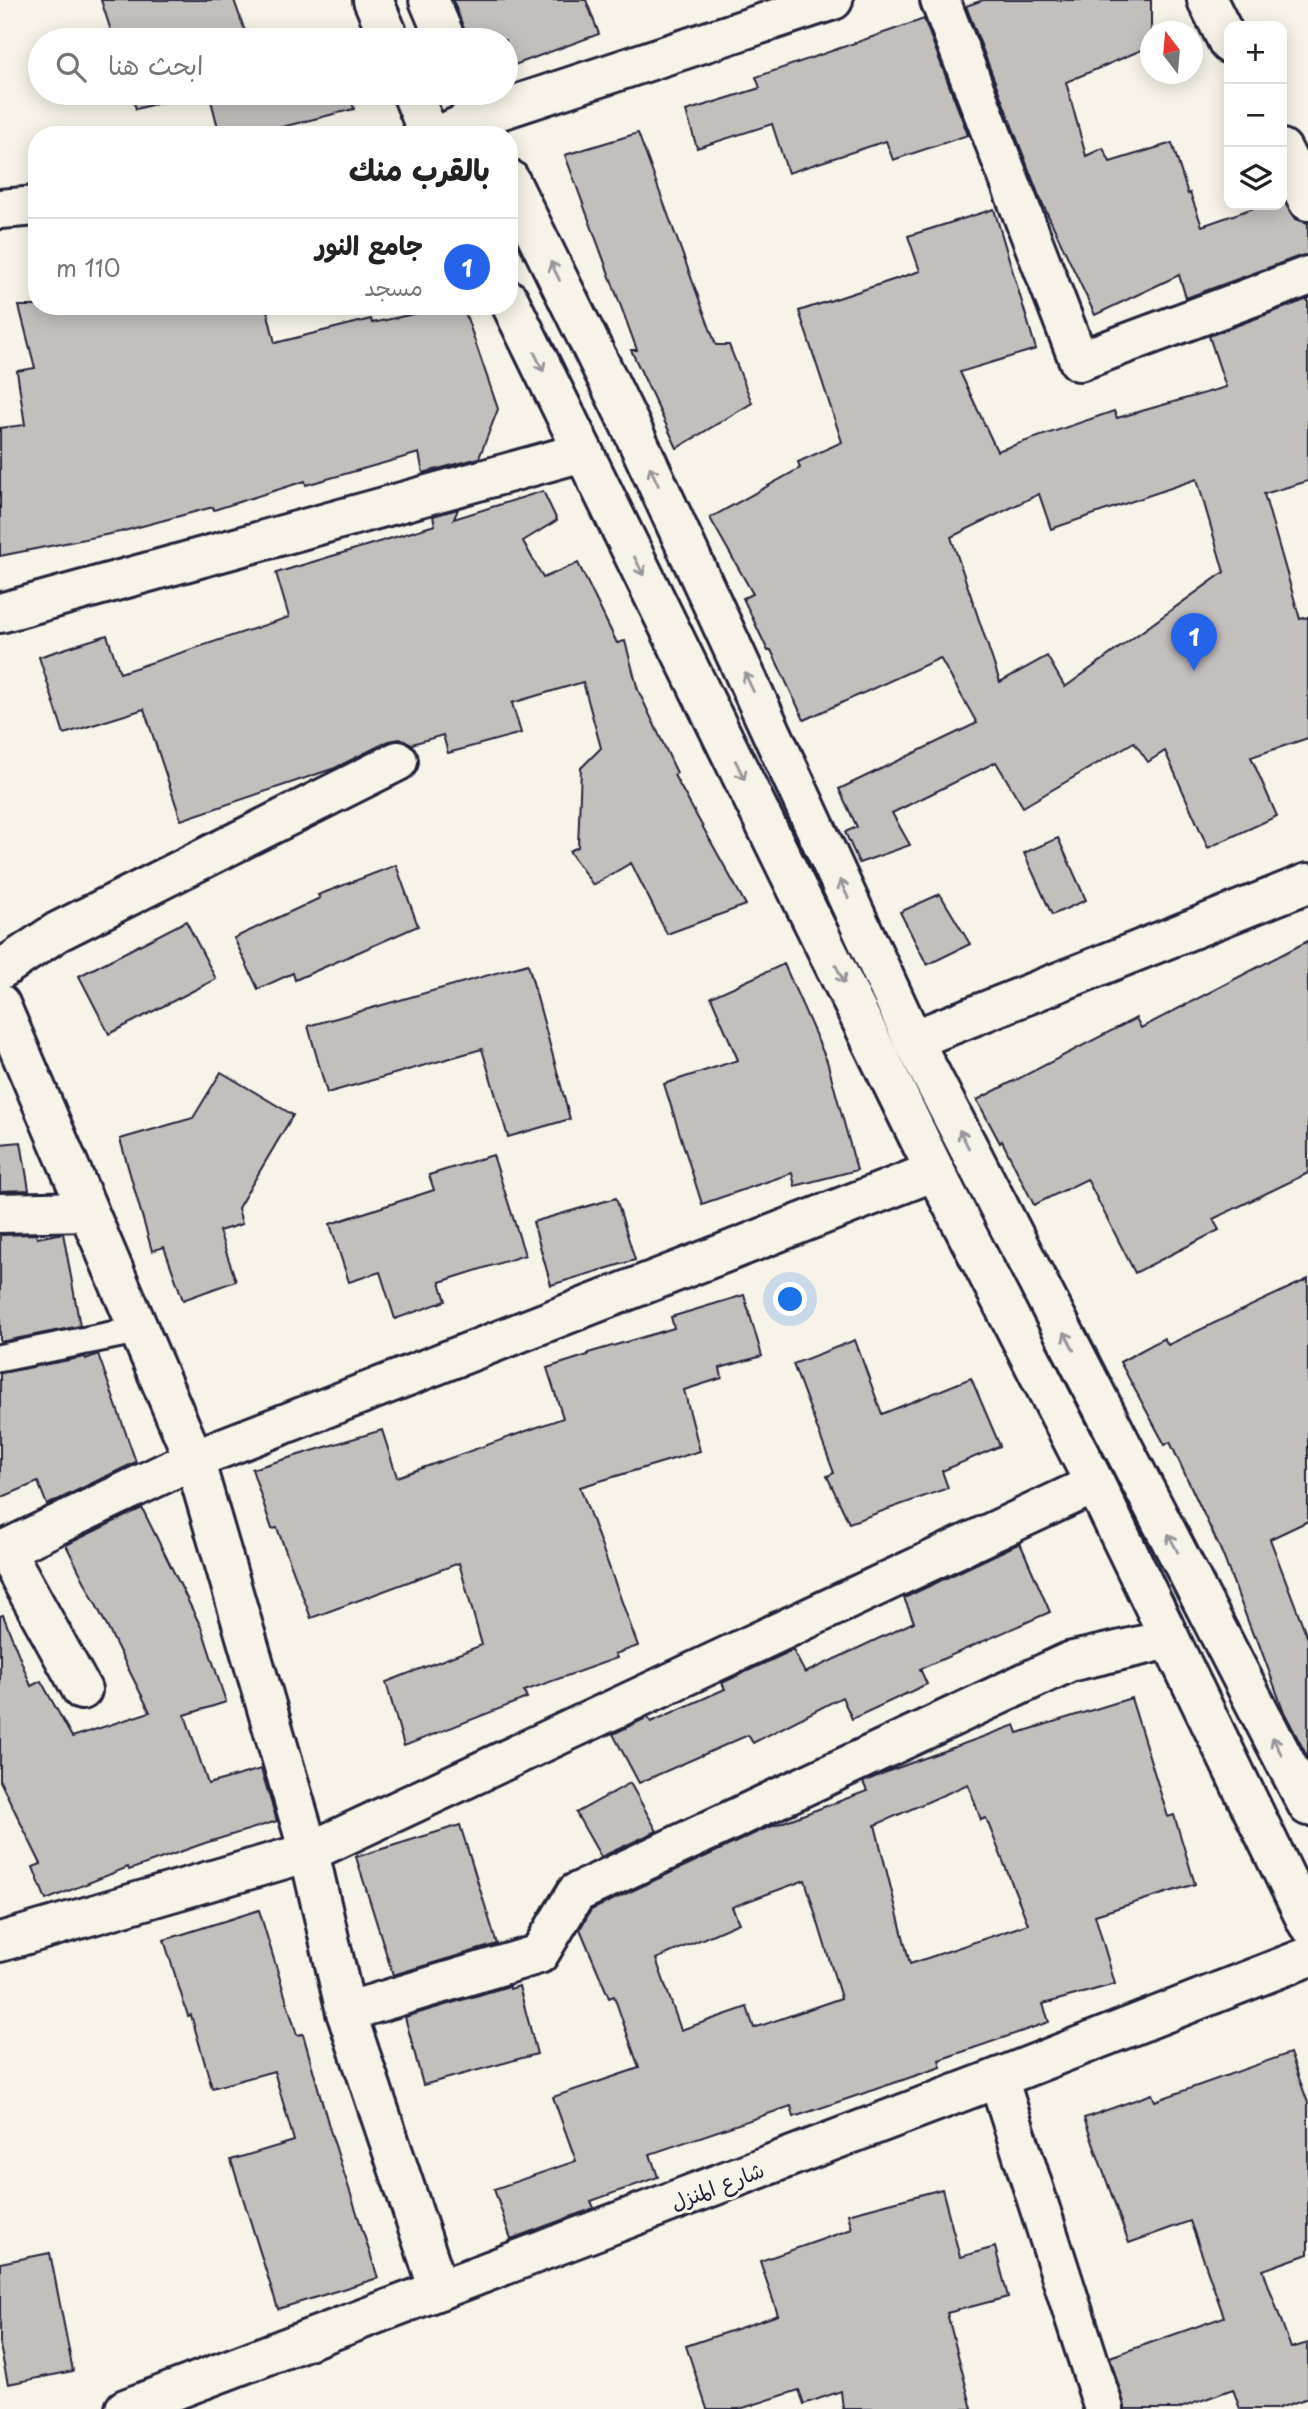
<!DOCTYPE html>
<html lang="ar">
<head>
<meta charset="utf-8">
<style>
  :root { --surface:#fff; --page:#f6f6f6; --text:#222; --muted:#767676; --line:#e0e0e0; --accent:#2563eb }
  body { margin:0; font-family:"Playpen Sans","Playpen Sans Arabic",sans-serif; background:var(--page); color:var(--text); direction:rtl }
  .controls { position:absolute; right:21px; top:21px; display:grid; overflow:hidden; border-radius:14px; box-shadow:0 4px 18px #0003 }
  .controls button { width:63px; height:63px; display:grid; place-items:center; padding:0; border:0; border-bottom:2px solid var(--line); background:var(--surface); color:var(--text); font:35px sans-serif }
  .compass { position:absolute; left:1140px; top:21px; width:63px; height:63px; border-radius:50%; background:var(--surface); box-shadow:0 4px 18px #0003; rotate:344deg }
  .you { position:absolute; left:791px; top:1300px; width:24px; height:24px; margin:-18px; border:5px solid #fff; border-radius:50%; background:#1a73e8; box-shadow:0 0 0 10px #1a73e833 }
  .badge { display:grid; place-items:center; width:46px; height:46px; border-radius:50%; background:var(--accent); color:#fff; font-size:23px; font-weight:700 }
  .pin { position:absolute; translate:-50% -58px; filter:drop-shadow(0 2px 4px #0008) }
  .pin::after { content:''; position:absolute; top:37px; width:24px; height:21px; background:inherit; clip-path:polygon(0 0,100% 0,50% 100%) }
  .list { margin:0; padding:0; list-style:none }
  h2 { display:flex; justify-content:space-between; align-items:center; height:91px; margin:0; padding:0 28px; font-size:30px }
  h2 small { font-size:23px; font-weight:400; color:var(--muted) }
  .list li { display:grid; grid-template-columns:46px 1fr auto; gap:21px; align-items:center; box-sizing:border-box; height:98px; padding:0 28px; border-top:2px solid var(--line) }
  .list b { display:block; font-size:26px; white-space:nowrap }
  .list p { margin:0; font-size:23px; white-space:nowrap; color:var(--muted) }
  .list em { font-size:23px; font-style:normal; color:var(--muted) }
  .icon { flex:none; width:38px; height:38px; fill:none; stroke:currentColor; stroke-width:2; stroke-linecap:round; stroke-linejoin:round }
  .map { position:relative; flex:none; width:1308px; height:2409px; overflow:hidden; direction:ltr }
  .search { position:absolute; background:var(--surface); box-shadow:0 4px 18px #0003; left:28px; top:28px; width:490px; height:77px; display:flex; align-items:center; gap:18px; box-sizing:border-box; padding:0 24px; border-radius:38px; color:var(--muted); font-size:26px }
  .panel { position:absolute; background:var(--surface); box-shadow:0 4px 18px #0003; left:28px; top:126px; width:490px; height:189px; border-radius:28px; direction:rtl }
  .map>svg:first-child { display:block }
  .building { fill:#c2bfbd; stroke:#22223b; stroke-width:2; fill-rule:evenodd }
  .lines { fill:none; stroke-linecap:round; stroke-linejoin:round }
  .service-casing { stroke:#22223b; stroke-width:32 }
  .minor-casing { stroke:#22223b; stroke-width:44 }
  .tertiary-casing { stroke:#22223b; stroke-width:44 }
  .service { stroke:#f7f3e8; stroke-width:26 }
  .minor { stroke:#f7f3e8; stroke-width:38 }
  .tertiary { stroke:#f7f3e8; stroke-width:38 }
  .oneway { stroke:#97959a }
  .labels { text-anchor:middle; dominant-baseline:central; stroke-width:6; stroke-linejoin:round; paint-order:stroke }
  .street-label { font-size:21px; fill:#22223b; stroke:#f7f3e8 }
</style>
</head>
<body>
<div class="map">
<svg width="1308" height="2409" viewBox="0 0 1308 2409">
  <rect width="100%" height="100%" fill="#f7f3e8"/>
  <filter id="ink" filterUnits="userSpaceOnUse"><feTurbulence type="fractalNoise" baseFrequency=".0143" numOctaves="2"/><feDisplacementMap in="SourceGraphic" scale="14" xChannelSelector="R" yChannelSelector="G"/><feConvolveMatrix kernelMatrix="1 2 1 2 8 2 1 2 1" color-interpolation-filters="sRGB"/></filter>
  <g filter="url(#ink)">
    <g class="building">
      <path d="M 101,0 L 234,0 L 248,40 L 114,40 Z"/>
      <path d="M 453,0 L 586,0 L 599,34 L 506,68 L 506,40 L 468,40 Z"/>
      <path d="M 983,0 L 1151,0 L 1151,46 L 1066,82 L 1086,156 L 1103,148 L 1110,162 L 1172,143 L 1188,194 L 1190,193 L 1202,226 L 1262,205 L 1282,205 L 1282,198 L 1295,219 L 1308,223 L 1308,255 L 1300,256 L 1186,298 L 1179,275 L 1095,315 L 1039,196 L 966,6 Z"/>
      <path d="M 924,19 L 968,135 L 893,160 L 886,141 L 788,173 L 772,124 L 697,148 L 686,111 L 760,88 L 756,77 Z"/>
      <path d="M 333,29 L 336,40 L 291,40 Z"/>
      <path d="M 131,93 L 196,93 L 136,109 Z"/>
      <path d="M 209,93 L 350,93 L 354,109 L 250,135 L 220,135 Z"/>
      <path d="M 638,133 L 716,345 L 729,345 L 752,403 L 677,448 L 631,350 L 637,350 L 565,155 Z"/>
      <path d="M 994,209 L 1036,349 L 960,372 L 997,451 L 1114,411 L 1117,418 L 1226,387 L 1209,336 L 1308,299 L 1308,481 L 1264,494 L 1300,619 L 1308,617 L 1308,738 L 1251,757 L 1277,816 L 1208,848 L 1165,751 L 1148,762 L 1134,742 L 1023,807 L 996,762 L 892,813 L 910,845 L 859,863 L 845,832 L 857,827 L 839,789 L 977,723 L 940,658 L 804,720 L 771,650 L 768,651 L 743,598 L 753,594 L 710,518 L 800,468 L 798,462 L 842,442 L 799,311 L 920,271 L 908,236 ZM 1197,479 L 1224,572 L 1065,687 L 1047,656 L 1000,682 L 951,537 L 1039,494 L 1051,529 Z"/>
      <path d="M 19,306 L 266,306 L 275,343 L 371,319 L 372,323 L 450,306 L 463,306 L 498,409 L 479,458 L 423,473 L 419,453 L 306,485 L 305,481 L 214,510 L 213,507 L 120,532 L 0,556 L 0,428 L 25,425 L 17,371 L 35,368 Z"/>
      <path d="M 543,491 L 557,520 L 523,541 L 543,578 L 578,563 L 617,643 L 625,641 L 638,690 L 677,773 L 674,775 L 746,905 L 667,934 L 631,863 L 593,885 L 569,851 L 578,847 L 581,768 L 601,748 L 583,682 L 512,703 L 521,733 L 448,753 L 443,735 L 412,744 L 400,739 L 389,741 L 335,768 L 181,820 L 144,709 L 64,734 L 39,657 L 107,635 L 120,673 L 289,617 L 276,573 L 435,525 L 433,516 L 458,509 L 454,519 Z"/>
      <path d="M 1058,838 L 1086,900 L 1052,915 L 1024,853 Z"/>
      <path d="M 396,865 L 418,926 L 295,980 L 293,973 L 258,989 L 234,938 L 320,898 L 318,895 Z"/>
      <path d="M 940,894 L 970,944 L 927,965 L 900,912 Z"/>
      <path d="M 186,921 L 216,979 L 109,1034 L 79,976 Z"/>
      <path d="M 1308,941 L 1308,1173 L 1213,1219 L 1219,1230 L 1135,1273 L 1087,1179 L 1034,1205 L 1002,1141 L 1000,1143 L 977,1100 L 1136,1018 L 1141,1028 Z"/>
      <path d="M 528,964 L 570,1119 L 508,1137 L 482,1049 L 327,1093 L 308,1026 Z"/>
      <path d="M 784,964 L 827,1061 L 857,1170 L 795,1186 L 792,1173 L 702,1204 L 664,1084 L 738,1060 L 711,997 Z"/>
      <path d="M 221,1072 L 293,1115 L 238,1208 L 242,1224 L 219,1231 L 236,1281 L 183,1300 L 164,1247 L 152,1251 L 120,1139 L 193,1118 Z"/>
      <path d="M 21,1142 L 29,1190 L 0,1191 L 0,1144 Z"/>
      <path d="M 493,1155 L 525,1255 L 440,1282 L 446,1301 L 395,1319 L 380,1272 L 349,1282 L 330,1224 L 434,1190 L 429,1175 Z"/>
      <path d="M 616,1198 L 635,1260 L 551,1285 L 533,1222 Z"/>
      <path d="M 63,1233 L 80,1326 L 0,1342 L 0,1235 L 36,1234 L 37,1238 Z"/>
      <path d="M 1308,1279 L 1308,1521 L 1270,1539 L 1308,1639 L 1308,1758 L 1284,1712 L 1256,1636 L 1254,1637 L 1222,1553 L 1170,1442 L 1165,1445 L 1120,1362 L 1164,1338 L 1168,1345 Z"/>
      <path d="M 744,1295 L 762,1356 L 720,1368 L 722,1378 L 684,1390 L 700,1451 L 580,1487 L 638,1646 L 615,1654 L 617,1658 L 524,1691 L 527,1698 L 404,1746 L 386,1682 L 482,1645 L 459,1563 L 311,1618 L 277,1528 L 272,1529 L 252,1469 L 382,1430 L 397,1477 L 563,1418 L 547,1368 L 588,1355 L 588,1353 L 674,1328 L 671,1317 Z"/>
      <path d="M 855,1340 L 882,1414 L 971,1378 L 1000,1446 L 942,1471 L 948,1488 L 849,1523 L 827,1476 L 834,1473 L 793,1364 Z"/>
      <path d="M 98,1354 L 136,1462 L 47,1505 L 38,1482 L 0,1498 L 0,1373 L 85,1357 L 86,1359 Z"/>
      <path d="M 142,1508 L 202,1629 L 226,1702 L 185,1715 L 208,1784 L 261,1769 L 277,1821 L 205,1843 L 129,1870 L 128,1867 L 46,1900 L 33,1867 L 41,1864 L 0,1781 L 0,1616 L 3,1615 L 31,1686 L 41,1681 L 72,1737 L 150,1712 L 66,1545 Z"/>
      <path d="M 1020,1543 L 1050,1612 L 920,1669 L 927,1684 L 852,1719 L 842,1697 L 753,1743 L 748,1735 L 639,1783 L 613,1734 L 648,1717 L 651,1722 L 725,1689 L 722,1683 L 793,1650 L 805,1673 L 914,1622 L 904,1598 Z"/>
      <path d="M 1131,1698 L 1168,1817 L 1174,1815 L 1195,1884 L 1095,1915 L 1115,1984 L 1043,2004 L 1049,2022 L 939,2060 L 941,2067 L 794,2117 L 791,2106 L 650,2154 L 658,2177 L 591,2201 L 594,2208 L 511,2239 L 494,2189 L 576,2161 L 553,2097 L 639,2068 L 614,1996 L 609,1998 L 580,1929 L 591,1910 L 762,1830 L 867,1791 L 863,1782 L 889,1771 L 1015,1725 L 1018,1733 ZM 968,1784 L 981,1820 L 986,1818 L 1028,1924 L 910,1964 L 875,1825 ZM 805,1880 L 841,1998 L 754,2028 L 747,2007 L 681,2030 L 656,1959 L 739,1923 L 732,1907 Z"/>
      <path d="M 630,1783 L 657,1831 L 601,1857 L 576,1813 Z"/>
      <path d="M 460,1825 L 497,1944 L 393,1975 L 356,1857 Z"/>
      <path d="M 259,1910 L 297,2035 L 303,2034 L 330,2130 L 378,2278 L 278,2309 L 231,2160 L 294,2141 L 274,2071 L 212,2088 L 191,2015 L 188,2016 L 164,1940 Z"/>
      <path d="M 509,1986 L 510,1989 L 519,1986 L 537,2054 L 423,2085 L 405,2017 Z"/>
      <path d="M 1290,2053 L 1308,2103 L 1308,2254 L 1263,2270 L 1291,2348 L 1308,2343 L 1308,2398 L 1276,2409 L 1240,2409 L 1233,2389 L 1178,2409 L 1125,2409 L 1110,2357 L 1224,2317 L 1190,2221 L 1129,2243 L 1084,2118 L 1152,2094 L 1155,2101 Z"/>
      <path d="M 942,2189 L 960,2257 L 995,2247 L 1008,2297 L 947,2313 L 972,2409 L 843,2409 L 841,2391 L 804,2404 L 799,2390 L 740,2409 L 707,2409 L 686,2346 L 778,2315 L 760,2261 L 852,2229 L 848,2214 Z"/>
      <path d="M 50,2253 L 73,2371 L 8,2384 L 0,2346 L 0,2263 Z"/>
    </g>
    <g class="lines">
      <g class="service-casing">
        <path id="service" d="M 0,1358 L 138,1330"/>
      </g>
      <g class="minor-casing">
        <g id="minor">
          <path d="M 940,0 L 1079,361 L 1308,276"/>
          <path d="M 1207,0 L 1229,44"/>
          <path d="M 440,135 L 479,117 L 833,0"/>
          <path d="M 1282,149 L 1308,201"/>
          <path d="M 0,209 L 37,206"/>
          <path d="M 0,613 L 583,452"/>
          <path d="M 0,970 L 57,932 L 398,761"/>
          <path d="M 0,1004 L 194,1459 L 309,1852 L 346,2012 L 439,2290"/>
          <path d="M 913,1040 L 1308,883"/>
          <path d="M 0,1213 L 87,1211"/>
          <path d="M 5,1550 L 82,1690"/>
          <path d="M 0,1552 L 194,1459 L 935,1171"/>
          <path d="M 0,1942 L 309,1852 L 1095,1484"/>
          <path d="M 346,2012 L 539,1954 L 576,1893 L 1069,1662 L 1170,1639"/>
          <path d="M 998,2078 L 1104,2409"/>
        </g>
      </g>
      <g class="tertiary-casing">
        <g id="tertiary">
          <path d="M 373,0 L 390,40"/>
          <path d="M 429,0 L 446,40"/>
          <path d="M 412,93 L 429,135"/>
          <path d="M 468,93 L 487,135"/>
          <path d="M 509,179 L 632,429 L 913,1040 L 1308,1806"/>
          <path d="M 509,300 L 935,1171 L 1095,1484 L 1308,1924"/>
          <path d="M 125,2409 L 998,2078 L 1308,1957"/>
        </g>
      </g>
      <use href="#service" class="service"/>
      <use href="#minor" class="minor"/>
      <use href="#tertiary" class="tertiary"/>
    </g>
    <defs><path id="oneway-shaft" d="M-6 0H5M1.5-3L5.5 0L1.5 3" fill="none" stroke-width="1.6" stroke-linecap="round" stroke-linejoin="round" transform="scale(1.75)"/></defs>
    <g class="oneway">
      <use href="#oneway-shaft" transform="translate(555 271) rotate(-116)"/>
      <use href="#oneway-shaft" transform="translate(539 362) rotate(64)"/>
      <use href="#oneway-shaft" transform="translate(654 476) rotate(-115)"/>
      <use href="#oneway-shaft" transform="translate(639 566) rotate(64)"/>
      <use href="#oneway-shaft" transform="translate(749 682) rotate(-115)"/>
      <use href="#oneway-shaft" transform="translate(740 770) rotate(64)"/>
      <use href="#oneway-shaft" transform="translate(844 889) rotate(-115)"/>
      <use href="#oneway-shaft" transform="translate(840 974) rotate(64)"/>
      <use href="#oneway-shaft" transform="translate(964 1139) rotate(-117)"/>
      <use href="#oneway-shaft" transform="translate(1069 1341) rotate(-117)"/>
      <use href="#oneway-shaft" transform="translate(1173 1543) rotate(-117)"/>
      <use href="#oneway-shaft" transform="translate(1277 1746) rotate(-117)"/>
    </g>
  </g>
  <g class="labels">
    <g class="street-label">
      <text transform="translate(717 2185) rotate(-21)">شارع المنزل</text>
    </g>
  </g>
</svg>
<div class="controls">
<button>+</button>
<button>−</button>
<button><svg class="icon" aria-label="layers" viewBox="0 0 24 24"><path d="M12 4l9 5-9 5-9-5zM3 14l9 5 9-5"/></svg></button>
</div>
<svg class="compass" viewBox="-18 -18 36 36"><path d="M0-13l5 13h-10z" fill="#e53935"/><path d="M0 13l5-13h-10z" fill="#767676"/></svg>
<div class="you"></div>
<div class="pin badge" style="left:1194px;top:671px">1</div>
<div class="search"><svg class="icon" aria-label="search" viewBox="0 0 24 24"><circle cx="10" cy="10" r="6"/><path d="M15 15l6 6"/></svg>ابحث هنا</div>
<section class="panel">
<h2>بالقرب منك<small></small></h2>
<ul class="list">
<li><span class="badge">1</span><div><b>جامع النور</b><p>مسجد</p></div><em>110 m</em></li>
</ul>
</section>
</div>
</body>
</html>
